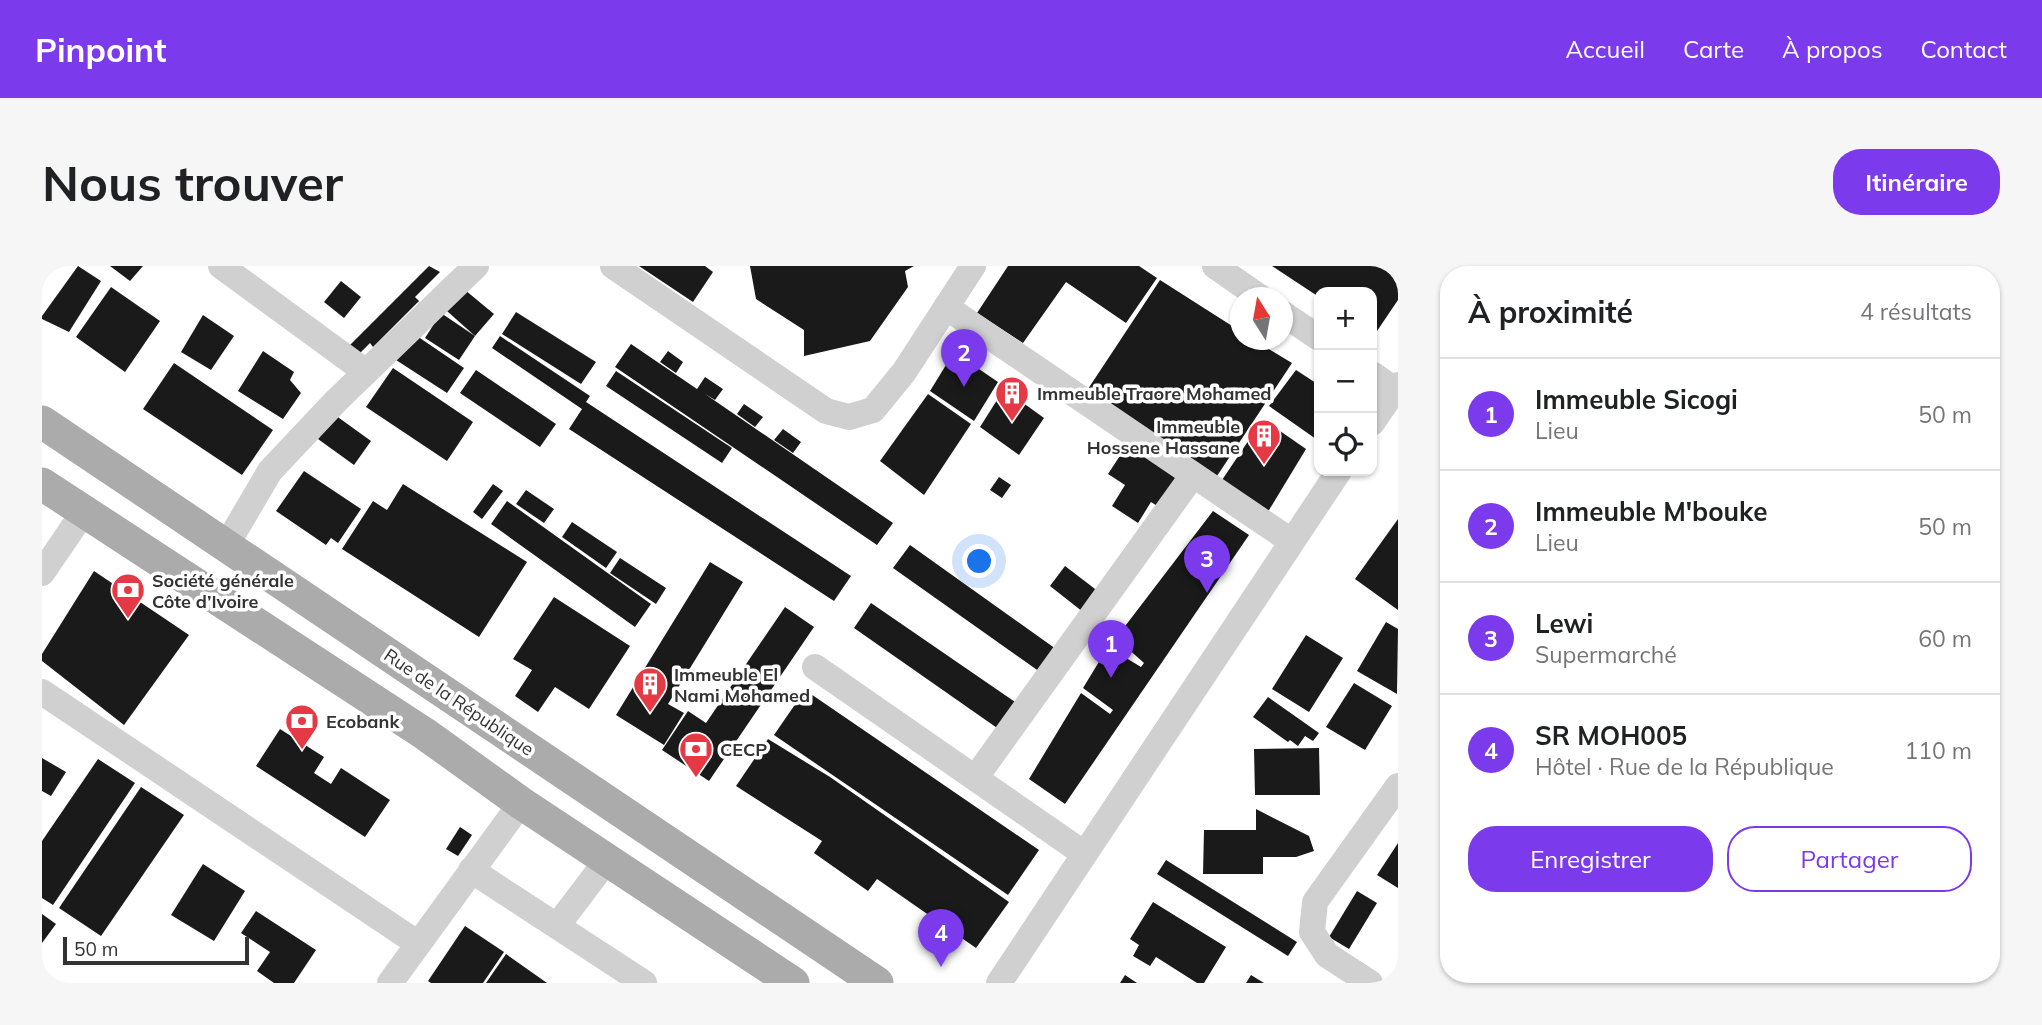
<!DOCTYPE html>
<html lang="fr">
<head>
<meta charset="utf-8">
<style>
  :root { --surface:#fff; --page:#f6f6f6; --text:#202124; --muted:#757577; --line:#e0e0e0; --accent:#7c3aed }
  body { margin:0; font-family:Mulish,sans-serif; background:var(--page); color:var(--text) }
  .controls { position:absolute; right:21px; top:21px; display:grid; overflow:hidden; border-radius:14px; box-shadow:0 2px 5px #0004 }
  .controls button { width:63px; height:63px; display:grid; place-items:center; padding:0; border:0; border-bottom:2px solid var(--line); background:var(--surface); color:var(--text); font:35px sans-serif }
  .compass { position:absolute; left:1188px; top:21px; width:63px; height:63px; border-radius:50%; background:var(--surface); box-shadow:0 2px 5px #0004; rotate:349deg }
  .scale { position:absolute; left:21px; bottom:18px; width:186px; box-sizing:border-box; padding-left:7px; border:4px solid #333; border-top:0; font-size:19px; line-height:24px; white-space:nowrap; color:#333; -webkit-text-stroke:5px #fff; paint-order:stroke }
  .you { position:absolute; left:938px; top:296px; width:24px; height:24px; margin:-18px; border:5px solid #fff; border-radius:50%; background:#1a73e8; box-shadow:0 0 0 10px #1a73e833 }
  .badge { display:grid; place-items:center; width:46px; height:46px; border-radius:50%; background:var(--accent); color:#fff; font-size:23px; font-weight:700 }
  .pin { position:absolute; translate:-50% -58px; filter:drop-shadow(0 2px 4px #0008) }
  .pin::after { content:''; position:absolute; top:37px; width:24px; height:21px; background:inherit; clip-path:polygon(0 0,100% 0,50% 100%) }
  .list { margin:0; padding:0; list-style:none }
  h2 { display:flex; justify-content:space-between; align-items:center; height:91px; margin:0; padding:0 28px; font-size:30px }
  h2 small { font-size:23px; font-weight:400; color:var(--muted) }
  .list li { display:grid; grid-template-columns:46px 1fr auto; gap:21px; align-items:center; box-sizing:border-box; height:112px; padding:0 28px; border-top:2px solid var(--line) }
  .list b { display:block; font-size:26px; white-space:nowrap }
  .list p { margin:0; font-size:23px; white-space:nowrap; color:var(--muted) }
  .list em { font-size:23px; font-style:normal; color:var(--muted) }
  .actions { display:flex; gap:14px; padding:21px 28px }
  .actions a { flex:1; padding:16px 0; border:2px solid var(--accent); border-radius:28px; text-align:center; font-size:24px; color:var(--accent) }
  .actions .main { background:var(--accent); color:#fff }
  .icon { flex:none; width:38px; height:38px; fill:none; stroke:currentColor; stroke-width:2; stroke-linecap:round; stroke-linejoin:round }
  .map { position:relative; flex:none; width:1356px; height:717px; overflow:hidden; border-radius:28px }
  header { display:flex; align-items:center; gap:42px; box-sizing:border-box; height:98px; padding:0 35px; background:var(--accent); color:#fff }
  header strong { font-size:33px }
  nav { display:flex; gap:38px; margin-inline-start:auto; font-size:24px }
  .intro { display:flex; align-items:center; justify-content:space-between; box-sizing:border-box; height:168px; padding:0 42px }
  h1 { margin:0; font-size:49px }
  .button { padding:18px 32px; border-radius:28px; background:var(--accent); color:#fff; font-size:24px; font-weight:700 }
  main { display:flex; gap:42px; padding:0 42px }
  aside { flex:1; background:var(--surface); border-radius:28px; box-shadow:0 2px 5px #0004 }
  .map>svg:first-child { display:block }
  .building { fill:#1a1a1a }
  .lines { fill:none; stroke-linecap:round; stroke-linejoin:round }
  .minor { stroke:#d0d0d0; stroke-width:26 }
  .major { stroke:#ababab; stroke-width:33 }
  .labels { text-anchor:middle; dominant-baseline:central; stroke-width:7; stroke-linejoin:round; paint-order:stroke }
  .poi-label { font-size:18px; font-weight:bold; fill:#333; stroke:#fff; text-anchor:start }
  .street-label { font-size:18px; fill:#333; stroke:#fff }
</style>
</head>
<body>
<header>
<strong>Pinpoint</strong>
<nav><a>Accueil</a><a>Carte</a><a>À propos</a><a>Contact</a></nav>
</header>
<div class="intro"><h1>Nous trouver</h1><a class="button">Itinéraire</a></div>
<main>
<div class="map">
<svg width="1356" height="717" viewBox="0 0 1356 717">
  <rect width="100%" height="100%" fill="#fff"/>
  <g class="building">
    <path d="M 36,0 L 59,15 L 27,66 L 0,53 L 0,50 Z"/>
    <path d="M 68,0 L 101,0 L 88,15 Z"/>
    <path d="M 387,0 L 398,6 L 373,31 L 377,35 L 331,81 L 328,77 L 313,92 L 304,83 Z"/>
    <path d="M 597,0 L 663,0 L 671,6 L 651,36 Z"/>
    <path d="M 708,0 L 872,0 L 863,5 L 866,21 L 828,75 L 762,90 L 762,64 L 714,33 Z"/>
    <path d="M 966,0 L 1097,0 L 1115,12 L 1084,57 L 1024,16 L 981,77 L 935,47 Z"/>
    <path d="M 1230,0 L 1356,0 L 1356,34 L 1333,68 L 1330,66 L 1330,26 L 1277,26 L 1277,31 Z"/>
    <path d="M 1118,14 L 1198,65 L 1198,74 L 1212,74 L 1250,97 L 1173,213 L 1044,126 Z"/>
    <path d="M 299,15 L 319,31 L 302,52 L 282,36 Z"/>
    <path d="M 69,21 L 118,55 L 83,106 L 34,71 Z"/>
    <path d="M 423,24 L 452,48 L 433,70 L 405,45 Z"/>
    <path d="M 474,46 L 554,96 L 539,118 L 460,68 Z"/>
    <path d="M 399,47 L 433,70 L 417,94 L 383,72 Z"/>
    <path d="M 161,49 L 192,70 L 169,104 L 139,86 Z"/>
    <path d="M 372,68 L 422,102 L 405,127 L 354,94 Z"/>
    <path d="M 458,70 L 548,130 L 544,136 L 809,310 L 792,335 L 527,163 L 540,143 L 450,82 Z"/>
    <path d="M 589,78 L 655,123 L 663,111 L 681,123 L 673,134 L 663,128 L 851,257 L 835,279 L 573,101 Z"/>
    <path d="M 221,85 L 252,106 L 248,114 L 259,127 L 241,153 L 196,125 Z"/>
    <path d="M 626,85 L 641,96 L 634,107 L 618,96 Z"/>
    <path d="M 912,86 L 956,116 L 932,155 L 888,125 Z"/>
    <path d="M 132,97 L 231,164 L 200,209 L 101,143 Z"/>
    <path d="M 351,102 L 431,156 L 405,195 L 324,141 Z"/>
    <path d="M 434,104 L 514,158 L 498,181 L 418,127 Z"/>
    <path d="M 1254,104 L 1277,119 L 1277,168 L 1274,173 L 1227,140 Z"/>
    <path d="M 574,105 L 690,182 L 680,197 L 564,120 Z"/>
    <path d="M 962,123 L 1002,152 L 977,189 L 938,161 Z"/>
    <path d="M 886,128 L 929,158 L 882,229 L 838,195 Z"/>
    <path d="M 702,138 L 721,151 L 713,161 L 695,148 Z"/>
    <path d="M 293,149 L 329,175 L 312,199 L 276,173 Z"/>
    <path d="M 1221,153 L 1264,183 L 1224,249 L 1178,217 Z"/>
    <path d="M 741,163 L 759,176 L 751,187 L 732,174 Z"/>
    <path d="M 1085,179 L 1139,214 L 1120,243 L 1109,236 L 1096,257 L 1070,240 L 1083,219 L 1066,208 Z"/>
    <path d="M 262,205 L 319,243 L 296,277 L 289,272 L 284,279 L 234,245 Z"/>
    <path d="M 957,211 L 969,219 L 960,232 L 948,224 Z"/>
    <path d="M 361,218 L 485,296 L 437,371 L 300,283 L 331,235 L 345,244 Z"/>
    <path d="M 451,218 L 461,225 L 440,253 L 431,246 Z"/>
    <path d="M 484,224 L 512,243 L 502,257 L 474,238 Z"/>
    <path d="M 465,235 L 609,338 L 593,361 L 449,258 Z"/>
    <path d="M 1171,245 L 1207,269 L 1023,538 L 987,513 L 1039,427 L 1068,448 L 1071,444 L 1041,422 L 1066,381 L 1099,401 L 1102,397 L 1074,372 Z"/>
    <path d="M 1356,253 L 1356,344 L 1313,313 Z"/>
    <path d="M 530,256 L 575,286 L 564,302 L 520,271 Z"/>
    <path d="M 868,279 L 1014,383 L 998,406 L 851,302 Z"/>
    <path d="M 578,292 L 624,322 L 614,338 L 568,307 Z"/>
    <path d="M 668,296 L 701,316 L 626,438 L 642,447 L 622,479 L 574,449 Z"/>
    <path d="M 1023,300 L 1057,326 L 1041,346 L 1008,320 Z"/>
    <path d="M 52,305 L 147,369 L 82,459 L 0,395 L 0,388 Z"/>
    <path d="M 512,331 L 588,380 L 547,443 L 513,421 L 496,446 L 473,430 L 490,404 L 471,393 Z"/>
    <path d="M 829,337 L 976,438 L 958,464 L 812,362 Z"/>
    <path d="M 743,341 L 772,361 L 667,515 L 620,484 L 646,445 L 664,457 Z"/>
    <path d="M 1344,356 L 1356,363 L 1355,428 L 1315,405 Z"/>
    <path d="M 1264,369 L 1301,392 L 1267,446 L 1230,423 Z"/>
    <path d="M 1312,417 L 1350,440 L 1323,484 L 1284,461 Z"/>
    <path d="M 763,424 L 997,584 L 966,629 L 732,469 Z"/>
    <path d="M 1226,431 L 1277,467 L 1271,475 L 1263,470 L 1256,480 L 1248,474 L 1246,476 L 1211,451 Z"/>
    <path d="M 238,463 L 282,491 L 272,507 L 289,518 L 299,502 L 348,534 L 323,571 L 214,500 Z"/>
    <path d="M 726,473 L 788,511 L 967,636 L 934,682 L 835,613 L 826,625 L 772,587 L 780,575 L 694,520 Z"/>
    <path d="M 1277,482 L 1278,529 L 1213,529 L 1212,483 Z"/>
    <path d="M 0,492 L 24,506 L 9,530 L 0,525 Z"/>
    <path d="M 56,493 L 93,517 L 11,639 L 0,632 L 0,575 Z"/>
    <path d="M 99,521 L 142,549 L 59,670 L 17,642 Z"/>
    <path d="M 1214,543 L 1267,570 L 1272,585 L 1254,591 L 1221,591 L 1221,608 L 1161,608 L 1162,564 L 1214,564 Z"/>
    <path d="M 418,561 L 430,569 L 416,590 L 404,583 Z"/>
    <path d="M 1356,577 L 1356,622 L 1335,609 Z"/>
    <path d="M 1124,594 L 1255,676 L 1246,690 L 1115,608 Z"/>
    <path d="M 161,598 L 203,625 L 172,675 L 129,649 Z"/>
    <path d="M 1315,625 L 1335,637 L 1307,683 L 1287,671 Z"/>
    <path d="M 1111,636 L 1184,681 L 1162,717 L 1155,717 L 1114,691 L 1108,700 L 1091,690 L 1097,679 L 1088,673 Z"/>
    <path d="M 214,645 L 274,684 L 252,717 L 232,717 L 215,705 L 228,686 L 199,667 Z"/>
    <path d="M 0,648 L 14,658 L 0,677 Z"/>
    <path d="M 423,660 L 462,686 L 441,717 L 389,717 L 386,715 Z"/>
    <path d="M 464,688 L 505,717 L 444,717 Z"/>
    <path d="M 1083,709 L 1095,717 L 1078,717 Z"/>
    <path d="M 1209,709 L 1222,717 L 1204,717 Z"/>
  </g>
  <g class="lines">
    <g class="minor">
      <path d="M 179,0 L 324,106"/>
      <path d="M 571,0 L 784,145 L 807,151 L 831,144 L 862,106 L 931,0"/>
      <path d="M 1173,0 L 1219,32"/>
      <path d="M 904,41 L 1249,275"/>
      <path d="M 1240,47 L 1277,72"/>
      <path d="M 1330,108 L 1356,126"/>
      <path d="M 1330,157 L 1356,119"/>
      <path d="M 184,280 L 228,205 L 294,135 L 434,0"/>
      <path d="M 0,307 L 41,247"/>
      <path d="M 773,401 L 1041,587"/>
      <path d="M 0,426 L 375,677"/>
      <path d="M 934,511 L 1151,209"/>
      <path d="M 429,604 L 602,717"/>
      <path d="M 515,660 L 565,594"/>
      <path d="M 348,717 L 479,537"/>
      <path d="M 957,717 L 1297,205"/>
      <path d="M 1328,717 L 1285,689 L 1270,666 L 1273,636 L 1356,520"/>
    </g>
    <g class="major">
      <path d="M 0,156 L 835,717"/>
      <path d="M 0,218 L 383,468 L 479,537 L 751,717"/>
    </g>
  </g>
  <defs>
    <g id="building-pin" transform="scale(1.75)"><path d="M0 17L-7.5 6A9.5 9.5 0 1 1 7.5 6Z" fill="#e63946" stroke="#fff"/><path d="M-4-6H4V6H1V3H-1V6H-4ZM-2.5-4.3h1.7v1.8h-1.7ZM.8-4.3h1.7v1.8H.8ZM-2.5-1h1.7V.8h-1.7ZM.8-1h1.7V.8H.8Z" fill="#fff"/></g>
    <g id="bank-pin" transform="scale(1.75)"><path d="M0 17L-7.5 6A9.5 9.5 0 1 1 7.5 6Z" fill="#e63946" stroke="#fff"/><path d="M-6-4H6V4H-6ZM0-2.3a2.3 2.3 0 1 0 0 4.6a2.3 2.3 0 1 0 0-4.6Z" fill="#fff"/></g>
  </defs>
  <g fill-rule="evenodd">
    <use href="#building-pin" x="970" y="127"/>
    <use href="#building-pin" x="1222" y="170"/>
    <use href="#bank-pin" x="86" y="324"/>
    <use href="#building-pin" x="608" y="418"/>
    <use href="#bank-pin" x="260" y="455"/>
    <use href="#bank-pin" x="654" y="483"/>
  </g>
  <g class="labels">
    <g class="poi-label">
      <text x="995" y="127">Immeuble Traore Mohamed</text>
      <text x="1198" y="160" text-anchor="end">Immeuble<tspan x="1198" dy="21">Hossene Hassane</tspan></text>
      <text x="110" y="314">Société générale<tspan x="110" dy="21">Côte d’Ivoire</tspan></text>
      <text x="632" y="408">Immeuble El<tspan x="632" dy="21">Nami Mohamed</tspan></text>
      <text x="284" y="455">Ecobank</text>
      <text x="678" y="483">CECP</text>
    </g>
    <g class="street-label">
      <text transform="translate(417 436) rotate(34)">Rue de la République</text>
    </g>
  </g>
</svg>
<div class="controls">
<button>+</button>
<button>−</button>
<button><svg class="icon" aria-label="locate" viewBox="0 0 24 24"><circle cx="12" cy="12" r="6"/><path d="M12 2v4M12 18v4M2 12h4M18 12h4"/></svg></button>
</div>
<svg class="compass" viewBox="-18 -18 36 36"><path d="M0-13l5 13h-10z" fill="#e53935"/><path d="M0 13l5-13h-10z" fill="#757577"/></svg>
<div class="scale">50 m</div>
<div class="you"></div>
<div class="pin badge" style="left:1069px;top:412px">1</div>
<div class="pin badge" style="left:922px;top:121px">2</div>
<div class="pin badge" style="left:1165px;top:327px">3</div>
<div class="pin badge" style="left:899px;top:701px">4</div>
</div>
<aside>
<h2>À proximité<small>4 résultats</small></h2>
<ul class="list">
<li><span class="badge">1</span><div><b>Immeuble Sicogi</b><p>Lieu</p></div><em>50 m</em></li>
<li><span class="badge">2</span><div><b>Immeuble M'bouke</b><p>Lieu</p></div><em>50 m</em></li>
<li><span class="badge">3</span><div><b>Lewi</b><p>Supermarché</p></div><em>60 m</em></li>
<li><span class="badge">4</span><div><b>SR MOH005</b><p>Hôtel · Rue de la République</p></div><em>110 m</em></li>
</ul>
<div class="actions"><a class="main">Enregistrer</a><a>Partager</a></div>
</aside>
</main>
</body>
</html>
